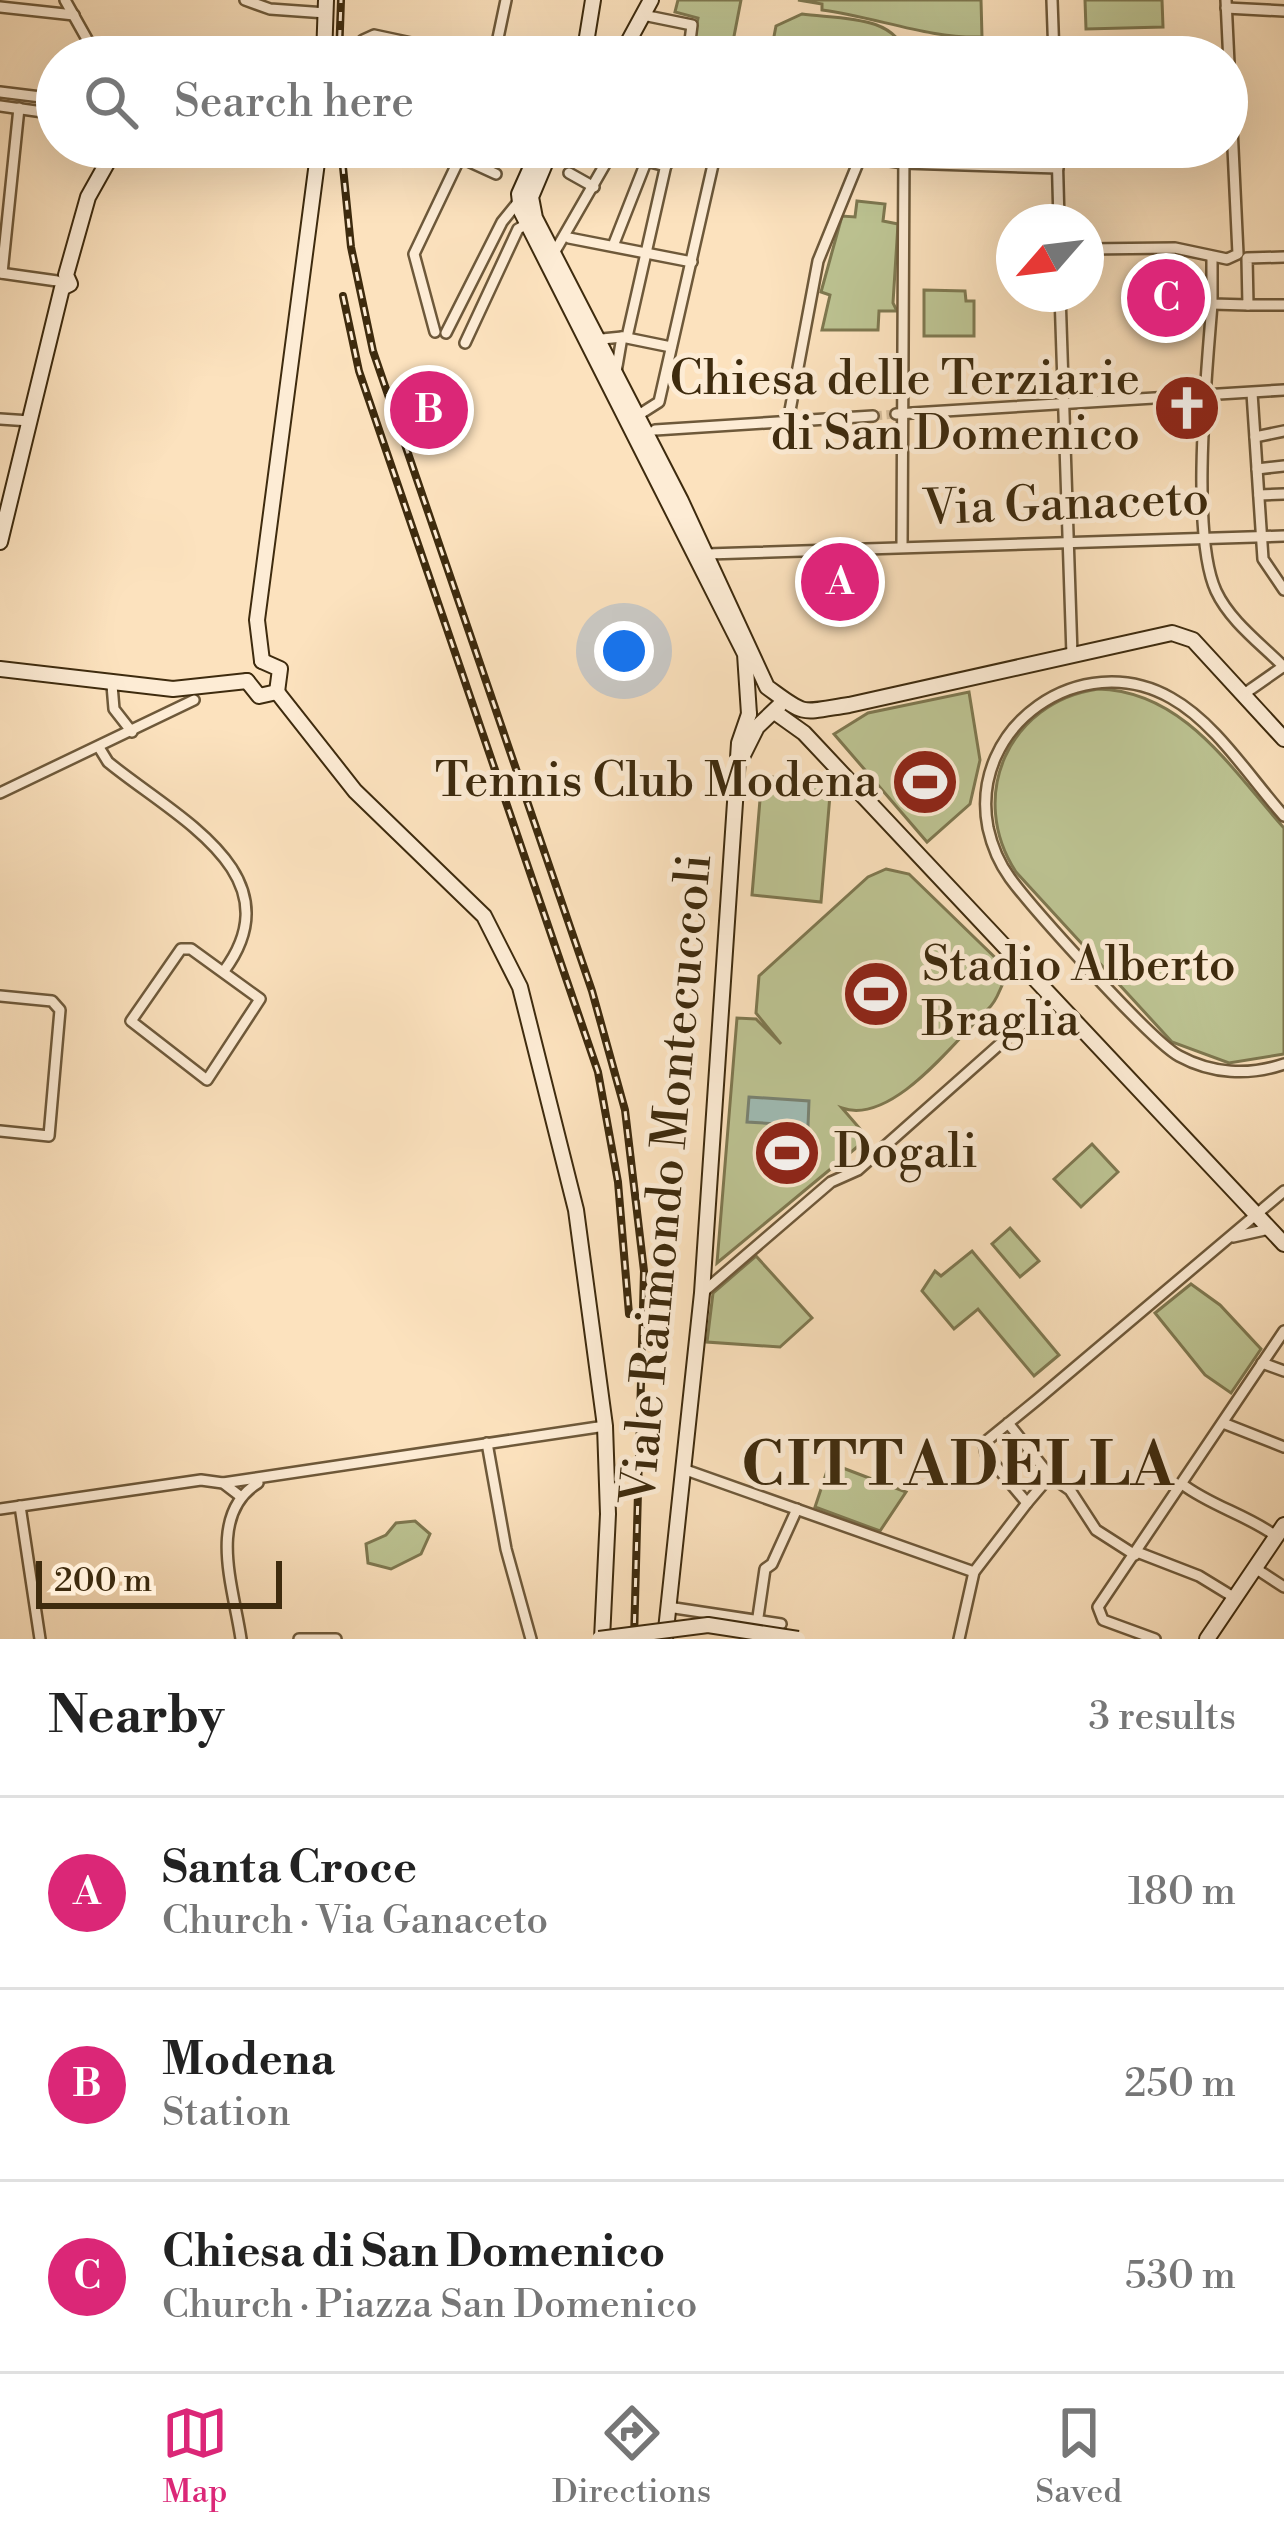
<!DOCTYPE html>
<html lang="en">
<head>
<meta charset="utf-8">
<style>
  :root { --surface:#fff; --page:#f2f2f2; --text:#222; --muted:#767676; --line:#e0e0e0; --accent:#db2777 }
  body { margin:0; font-family:"Libre Bodoni",serif; background:var(--page); color:var(--text) }
  .compass { position:absolute; left:996px; top:204px; width:108px; height:108px; border-radius:50%; background:var(--surface); box-shadow:0 12px 48px #0002; rotate:242deg }
  .scale { position:absolute; left:36px; bottom:30px; width:246px; box-sizing:border-box; padding-left:12px; border:6px solid #3e2b0e; border-top:0; font-size:33px; line-height:42px; white-space:nowrap; color:#3e2b0e; -webkit-text-stroke:9px #fdecd5; paint-order:stroke }
  .you { position:absolute; left:624px; top:651px; width:42px; height:42px; margin:-30px; border:9px solid #fff; border-radius:50%; background:#1a73e8; box-shadow:0 0 0 18px #1a73e833 }
  .badge { display:grid; place-items:center; width:78px; height:78px; border-radius:50%; background:var(--accent); color:#fff; font-size:39px; font-weight:700 }
  .pin { position:absolute; translate:-50% -50%; border:6px solid #fff; box-shadow:0 3px 12px #0006 }
  .list { margin:0; padding:0; list-style:none }
  h2 { display:flex; justify-content:space-between; align-items:center; height:156px; margin:0; padding:0 48px; font-size:51px }
  h2 small { font-size:39px; font-weight:400; color:var(--muted) }
  .list li { display:grid; grid-template-columns:78px 1fr auto; gap:36px; align-items:center; box-sizing:border-box; height:192px; padding:0 48px; border-top:3px solid var(--line) }
  .list b { display:block; font-size:45px; white-space:nowrap }
  .list p { margin:0; font-size:39px; white-space:nowrap; color:var(--muted) }
  .list em { font-size:39px; font-style:normal; color:var(--muted) }
  .icon { flex:none; width:66px; height:66px; fill:none; stroke:currentColor; stroke-width:2; stroke-linecap:round; stroke-linejoin:round }
  .map { position:relative; flex:none; width:1284px; height:1639px; overflow:hidden }
  .search { position:absolute; background:var(--surface); box-shadow:0 12px 48px #0002; left:36px; right:36px; top:36px; height:132px; display:flex; align-items:center; gap:30px; box-sizing:border-box; padding:0 42px; border-radius:66px; color:var(--muted); font-size:45px }
  .sheet { height:732px; background:var(--surface) }
  nav { display:flex; justify-content:space-around; align-items:center; box-sizing:border-box; height:168px; border-top:3px solid var(--line); background:var(--surface); font-size:33px; color:var(--muted) }
  nav a { display:grid; justify-items:center; gap:6px }
  nav .on { color:var(--accent) }
  .map>svg:first-child { display:block }
  .green { fill:#bdc493; stroke:#7e7850; stroke-width:3 }
  .water { fill:#a0bdb6; stroke:#798373; stroke-width:3 }
  .lines { fill:none; stroke-linecap:round; stroke-linejoin:round }
  .street-tunnel { stroke:#d6bd9b; stroke-width:9; stroke-dasharray:9 4.5; stroke-linecap:butt }
  .street-casing { stroke:#6e593a; stroke-width:14 }
  .secondary-casing { stroke:#3e2b0e; stroke-width:18 }
  .street { stroke:#fdecd5; stroke-width:9 }
  .secondary { stroke:#fdecd5; stroke-width:14 }
  .rail-casing { stroke:#3e2b0e; stroke-width:8 }
  .rail { stroke:#fdecd5; stroke-width:3; stroke-dasharray:9; stroke-linecap:butt }
  .secondary-bridge-casing { stroke:#3e2b0e; stroke-width:18; stroke-linecap:butt }
  .secondary-bridge { stroke:#fdecd5; stroke-width:14 }
  .labels { text-anchor:middle; dominant-baseline:central; stroke-width:10; stroke-linejoin:round; paint-order:stroke }
  .poi-label { font-size:48px; fill:#3e2b0e; stroke:#fdecd5; text-anchor:end }
  .street-label { font-size:48px; fill:#3e2b0e; stroke:#fdecd5 }
  .district-label { font-size:60px; font-weight:bold; letter-spacing:3px; fill:#3e2b0e; stroke:#fdecd5 }
</style>
</head>
<body>
<div class="map">
<svg width="1284" height="1639" viewBox="0 0 1284 1639">
  <rect width="100%" height="100%" fill="#fce2be"/>
  <filter id="stains"><feTurbulence type="fractalNoise" baseFrequency=".00167" numOctaves="4"/><feColorMatrix values="0 0 0 0 .2 0 0 0 0 .09 0 0 0 0 .02 0 0 0 .5 -.17"/></filter>
  <radialGradient id="worn" r=".72"><stop offset=".6" stop-color="#630" stop-opacity="0"/><stop offset="1" stop-color="#630" stop-opacity=".3"/></radialGradient>
  <g class="green">
    <path d="M 678,0 L 741,0 L 730,57 L 691,57 L 698,18 L 675,12 Z"/>
    <path d="M 798,0 L 981,0 L 982,37 C 929,39 876,17 822,10 L 822,4 Z"/>
    <path d="M 1085,0 L 1162,0 L 1163,27 L 1086,29 Z"/>
    <path d="M 802,14 C 836,19 899,14 905,57 L 770,57 L 776,26 Z"/>
    <path d="M 857,201 L 885,204 L 883,221 L 898,224 L 893,303 L 897,311 L 879,311 L 878,330 L 822,330 L 830,295 L 821,292 L 842,216 L 855,217 Z"/>
    <path d="M 924,290 L 965,291 L 966,301 L 974,301 L 974,336 L 924,336 Z"/>
    <path d="M 1098,689 C 1184,691 1231,769 1284,828 L 1284,1054 L 1229,1063 L 1172,1042 L 1016,872 C 967,797 1008,702 1098,689 Z"/>
    <path d="M 969,692 L 980,760 L 970,804 L 927,842 L 834,734 L 868,713 Z"/>
    <path d="M 762,776 L 831,783 L 821,902 L 752,895 Z"/>
    <path d="M 886,869 L 909,874 L 1011,973 C 998,985 1001,997 988,1009 C 957,1038 893,1126 842,1108 L 868,1138 L 717,1263 L 737,1018 L 756,1019 L 781,1044 L 756,1013 L 759,976 L 868,877 Z"/>
    <path d="M 1092,1144 L 1118,1172 L 1081,1207 L 1054,1179 Z"/>
    <path d="M 1010,1228 L 1039,1261 L 1020,1277 L 992,1244 Z"/>
    <path d="M 972,1251 L 1059,1355 L 1034,1376 L 978,1309 L 954,1329 L 922,1291 L 935,1271 L 941,1276 Z"/>
    <path d="M 756,1256 L 812,1318 L 780,1347 L 707,1342 L 713,1293 Z"/>
    <path d="M 1191,1284 L 1220,1305 L 1261,1349 L 1231,1393 L 1205,1375 L 1155,1313 Z"/>
    <path d="M 835,1465 L 906,1492 L 880,1531 L 815,1507 L 827,1471 Z"/>
    <path d="M 415,1521 L 430,1534 L 421,1554 L 391,1569 L 368,1563 L 366,1544 L 386,1535 L 396,1523 Z"/>
  </g>
  <path class="water" d="M 749,1097 L 809,1101 L 808,1126 L 747,1122 Z"/>
  <g class="lines">
    <path class="street-tunnel" d="M 873,416 L 896,414"/>
    <g class="street-casing">
      <g id="street">
        <path d="M 65,0 L 97,57"/>
        <path d="M 245,0 L 270,9 L 326,13"/>
        <path d="M 1052,0 L 1054,57"/>
        <path d="M 0,7 L 74,15"/>
        <path d="M 1226,8 L 1284,11"/>
        <path d="M 643,15 L 692,25 L 688,57"/>
        <path d="M 363,40 L 374,35 L 477,57"/>
        <path d="M 494,57 L 506,0"/>
        <path d="M 0,92 L 57,99"/>
        <path d="M 0,106 L 57,114"/>
        <path d="M 277,147 L 319,154"/>
        <path d="M 790,147 L 904,163 L 1058,168"/>
        <path d="M 903,147 L 1057,151"/>
        <path d="M 1057,147 L 1059,222"/>
        <path d="M 614,153 L 666,166"/>
        <path d="M 461,158 L 496,174"/>
        <path d="M 569,173 L 594,187"/>
        <path d="M 569,238 L 692,262"/>
        <path d="M 613,246 L 646,162"/>
        <path d="M 1086,249 L 1175,248 L 1227,259 L 1238,254 L 1226,0"/>
        <path d="M 554,253 L 615,147"/>
        <path d="M 1212,259 L 1212,304 L 1248,305 L 1247,258 L 1284,257"/>
        <path d="M 0,273 L 57,281"/>
        <path d="M 2,273 L 19,108"/>
        <path d="M 1060,294 L 1072,655"/>
        <path d="M 1212,304 C 1207,370 1190,534 1216,591 C 1230,621 1260,643 1284,667"/>
        <path d="M 1248,305 L 1284,305"/>
        <path d="M 435,332 L 414,254 L 465,147"/>
        <path d="M 446,333 L 502,222 L 519,201"/>
        <path d="M 627,337 L 670,147"/>
        <path d="M 592,340 L 622,337 L 671,347"/>
        <path d="M 465,343 L 518,229 L 527,224"/>
        <path d="M 616,372 L 622,337"/>
        <path d="M 1252,393 L 1263,559 L 1284,590"/>
        <path d="M 896,414 L 1284,390"/>
        <path d="M 637,416 L 659,402 L 717,147"/>
        <path d="M 0,419 L 30,421"/>
        <path d="M 788,421 L 818,261 L 860,158"/>
        <path d="M 655,430 L 873,416"/>
        <path d="M 1255,437 L 1284,431"/>
        <path d="M 1257,469 L 1284,466"/>
        <path d="M 1259,495 L 1284,494"/>
        <path d="M 902,547 L 904,147"/>
        <path d="M 707,554 L 1284,536"/>
        <path d="M 112,685 L 114,709 L 132,732"/>
        <path d="M 1244,694 L 1284,666"/>
        <path d="M 100,749 L 108,762 C 175,817 296,874 224,971"/>
        <path d="M 0,793 L 194,700"/>
        <path d="M 1284,816 C 1250,778 1216,723 1171,698 C 1081,647 968,726 988,828 C 992,846 999,863 1010,878 C 1032,908 1151,1041 1179,1056 C 1212,1074 1249,1076 1284,1064"/>
        <path d="M 181,949 L 191,949 L 260,999 L 207,1080 L 131,1021 Z"/>
        <path d="M 0,996 L 52,1001 L 60,1010 L 49,1136 L 0,1131"/>
        <path d="M 1233,1237 L 1269,1229"/>
        <path d="M 702,1293 L 831,1182 L 858,1170 L 1053,997"/>
        <path d="M 1262,1363 L 1284,1371"/>
        <path d="M 1008,1423 L 1050,1476 L 1027,1503 L 986,1454 L 984,1443 L 1038,1399 L 1284,1191"/>
        <path d="M 1223,1423 L 1284,1447"/>
        <path d="M 487,1443 L 506,1549 L 531,1639"/>
        <path d="M 683,1469 L 974,1572"/>
        <path d="M 1050,1476 L 1070,1490 L 1096,1530 L 1135,1555"/>
        <path d="M 223,1483 L 605,1426"/>
        <path d="M 1182,1484 C 1211,1506 1245,1514 1276,1536"/>
        <path d="M 20,1506 L 40,1639"/>
        <path d="M 0,1509 L 201,1480 L 223,1483 L 240,1496"/>
        <path d="M 1137,1552 L 1199,1576 L 1235,1598"/>
        <path d="M 1255,1568 L 1284,1587"/>
        <path d="M 668,1607 L 781,1624"/>
        <path d="M 758,1617 L 765,1569 L 772,1564 L 797,1509"/>
        <path d="M 241,1639 C 234,1589 206,1515 258,1483"/>
        <path d="M 299,1639 L 336,1639"/>
        <path d="M 959,1639 L 974,1572 L 1027,1503"/>
        <path d="M 1155,1639 L 1103,1620 L 1098,1607 L 1284,1331"/>
      </g>
    </g>
    <g class="secondary-casing">
      <g id="secondary">
        <path d="M 586,43 L 593,0"/>
        <path d="M 324,57 L 326,0"/>
        <path d="M 560,57 L 586,43 L 611,57"/>
        <path d="M 620,57 L 651,0"/>
        <path d="M 540,147 L 519,194 L 521,211 L 745,654 L 749,714"/>
        <path d="M 552,147 L 531,197 L 535,218 L 681,501 L 767,687 C 807,716 798,713 849,705 L 1172,633 L 1193,640 L 1284,739"/>
        <path d="M 0,542 L 62,288 L 70,284 L 66,275 L 88,197 L 116,147"/>
        <path d="M 262,661 L 257,620 L 319,147"/>
        <path d="M 262,661 L 280,669 L 277,692"/>
        <path d="M 0,669 L 173,689 L 247,681"/>
        <path d="M 247,681 L 259,696 L 277,692"/>
        <path d="M 277,692 L 355,791 L 484,916 L 520,987 L 576,1210 L 605,1426 L 608,1514 L 602,1639"/>
        <path d="M 776,713 L 804,733 L 1284,1244"/>
        <path d="M 742,757 L 757,727 L 779,706"/>
        <path d="M 665,1639 L 702,1293 L 739,743 L 749,714"/>
        <path d="M 1207,1639 L 1284,1525"/>
      </g>
    </g>
    <use href="#street" class="street"/>
    <use href="#secondary" class="secondary"/>
    <g class="rail-casing">
      <g id="rail">
        <path d="M 339,57 L 341,0"/>
        <path d="M 341,147 L 351,247 L 373,351 L 592,991 L 625,1110 L 644,1271 L 634,1639"/>
        <path d="M 343,296 L 359,371 L 598,1072 L 618,1182 L 629,1314"/>
      </g>
    </g>
    <use href="#rail" class="rail"/>
    <g class="secondary-bridge-casing">
      <g id="secondary-bridge">
        <path d="M 254,57 L 300,52 L 414,57"/>
        <path d="M 599,1639 L 708,1625 L 798,1639"/>
      </g>
    </g>
    <use href="#secondary-bridge" class="secondary-bridge"/>
  </g>
  <defs>
    <g id="church-disc" transform="scale(3.45)"><circle r="9.5" fill="#8f2418" stroke="#fdecd5"/><path d="M-1.2-6h2.4v3.5h3.3v2.4h-3.3V6h-2.4V-.1h-3.3v-2.4h3.3Z" fill="#fff"/></g>
    <g id="stadium-disc" transform="scale(3.45)"><circle r="9.5" fill="#8f2418" stroke="#fdecd5"/><path d="M0-5a6.5 5 0 1 0 0 10a6.5 5 0 1 0 0-10ZM-3.5-1.8h7v3.6h-7Z" fill="#fff"/></g>
  </defs>
  <g fill-rule="evenodd">
    <use href="#church-disc" x="1187" y="408"/>
    <use href="#stadium-disc" x="925" y="782"/>
    <use href="#stadium-disc" x="876" y="994"/>
    <use href="#stadium-disc" x="787" y="1153"/>
  </g>
  <g class="labels">
    <g class="poi-label">
      <text x="1140" y="380">Chiesa delle Terziarie<tspan x="1140" dy="55">di San Domenico</tspan></text>
      <text x="878" y="782">Tennis Club Modena</text>
      <text x="922" y="966" text-anchor="start">Stadio Alberto<tspan x="922" dy="55">Braglia</tspan></text>
      <text x="834" y="1153" text-anchor="start">Dogali</text>
    </g>
    <g class="street-label">
      <text transform="translate(1066 505) rotate(-2)">Via Ganaceto</text>
      <text transform="translate(668 1179) rotate(-85)">Viale Raimondo Montecuccoli</text>
    </g>
    <g class="district-label">
      <text x="959" y="1467">CITTADELLA</text>
    </g>
  </g>
  <rect width="100%" height="100%" filter="url(#stains)"/>
  <rect width="100%" height="100%" fill="url(#worn)"/>
</svg>
<svg class="compass" viewBox="-18 -18 36 36"><path d="M0-13l5 13h-10z" fill="#e53935"/><path d="M0 13l5-13h-10z" fill="#767676"/></svg>
<div class="scale">200 m</div>
<div class="you"></div>
<div class="pin badge" style="left:840px;top:582px">A</div>
<div class="pin badge" style="left:429px;top:410px">B</div>
<div class="pin badge" style="left:1166px;top:298px">C</div>
<div class="search"><svg class="icon" aria-label="search" viewBox="0 0 24 24"><circle cx="10" cy="10" r="6"/><path d="M15 15l6 6"/></svg>Search here</div>
</div>
<section class="sheet">
<h2>Nearby<small>3 results</small></h2>
<ul class="list">
<li><span class="badge">A</span><div><b>Santa Croce</b><p>Church · Via Ganaceto</p></div><em>180 m</em></li>
<li><span class="badge">B</span><div><b>Modena</b><p>Station</p></div><em>250 m</em></li>
<li><span class="badge">C</span><div><b>Chiesa di San Domenico</b><p>Church · Piazza San Domenico</p></div><em>530 m</em></li>
</ul>
</section>
<nav>
<a class="on"><svg class="icon" aria-label="map" viewBox="0 0 24 24"><path d="M3 6l6-2 6 2 6-2v14l-6 2-6-2-6 2zM9 4v14M15 6v14"/></svg>Map</a>
<a><svg class="icon" aria-label="directions" viewBox="0 0 24 24"><path d="M12 3l9 9-9 9-9-9zM9 14v-3h6M13 9l2 2-2 2"/></svg>Directions</a>
<a><svg class="icon" aria-label="saved" viewBox="0 0 24 24"><path d="M7 4h10v16l-5-4-5 4z"/></svg>Saved</a>
</nav>
</body>
</html>
